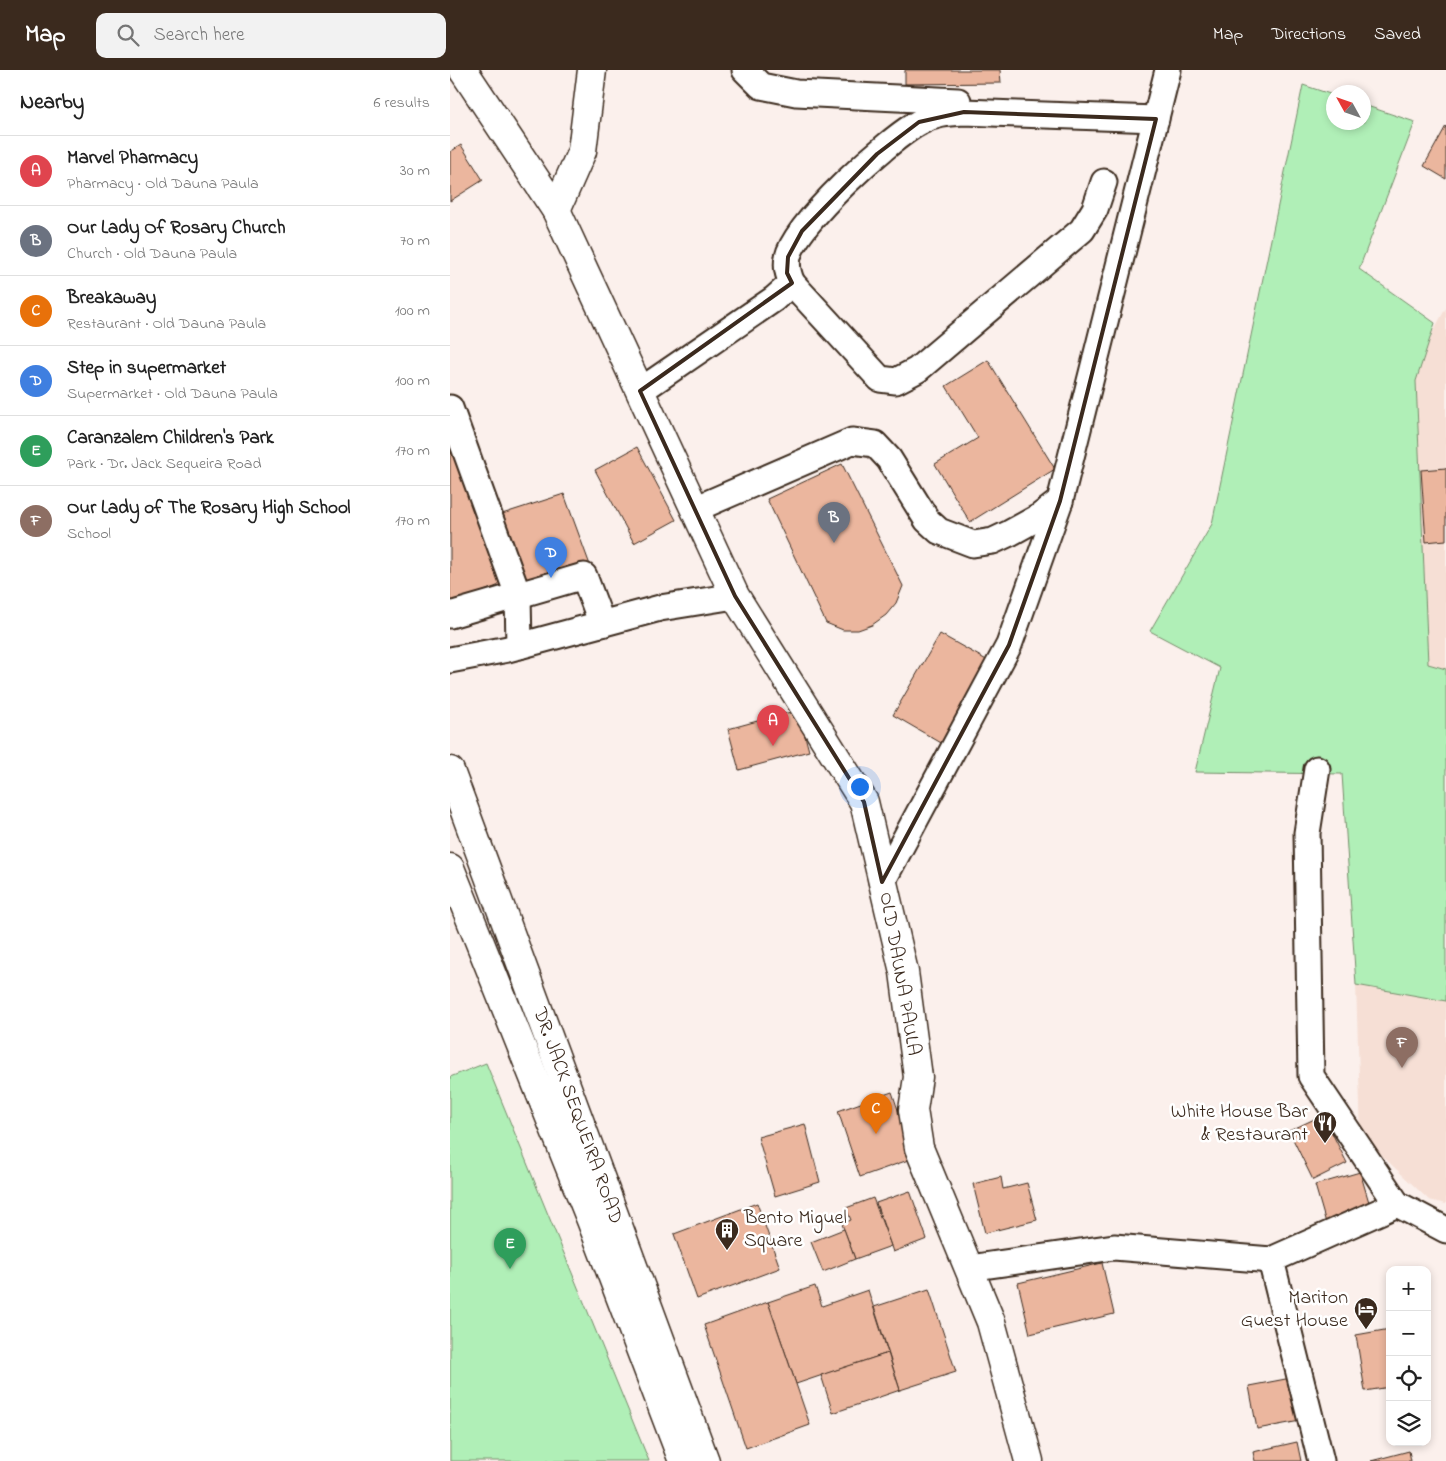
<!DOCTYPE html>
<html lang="en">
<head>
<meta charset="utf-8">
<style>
  :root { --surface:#fff; --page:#f2f2f2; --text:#222; --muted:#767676; --line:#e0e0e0; --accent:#3b2a1e }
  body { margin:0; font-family:"Indie Flower",sans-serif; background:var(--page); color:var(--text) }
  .controls { position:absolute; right:15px; bottom:15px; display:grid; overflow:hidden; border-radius:10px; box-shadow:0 2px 8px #0003 }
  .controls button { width:45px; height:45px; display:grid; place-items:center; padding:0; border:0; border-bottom:1px solid var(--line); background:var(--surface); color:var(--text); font:25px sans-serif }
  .compass { position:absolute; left:876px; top:15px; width:45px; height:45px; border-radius:50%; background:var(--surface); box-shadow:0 2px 8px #0003; rotate:310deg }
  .you { position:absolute; left:409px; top:716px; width:18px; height:18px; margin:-12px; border:4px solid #fff; border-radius:50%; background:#1a73e8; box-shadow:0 0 0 8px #1a73e833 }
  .badge { display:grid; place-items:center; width:32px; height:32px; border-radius:50%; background:var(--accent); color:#fff; font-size:16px; font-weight:700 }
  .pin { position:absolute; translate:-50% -41px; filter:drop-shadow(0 1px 2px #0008) }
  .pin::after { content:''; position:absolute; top:26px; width:18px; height:15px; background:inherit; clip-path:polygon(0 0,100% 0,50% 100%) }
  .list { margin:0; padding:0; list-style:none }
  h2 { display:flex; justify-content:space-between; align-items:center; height:65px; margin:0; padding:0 20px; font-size:21px }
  h2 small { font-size:16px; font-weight:400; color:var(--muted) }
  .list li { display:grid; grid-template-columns:32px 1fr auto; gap:15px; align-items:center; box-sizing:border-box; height:70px; padding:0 20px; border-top:1px solid var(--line) }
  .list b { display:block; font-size:19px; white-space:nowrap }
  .list p { margin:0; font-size:16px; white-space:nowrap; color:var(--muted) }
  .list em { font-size:16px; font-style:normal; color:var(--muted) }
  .icon { flex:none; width:28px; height:28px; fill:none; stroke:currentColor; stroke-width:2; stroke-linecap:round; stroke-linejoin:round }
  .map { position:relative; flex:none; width:996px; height:1391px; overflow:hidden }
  header { display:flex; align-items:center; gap:30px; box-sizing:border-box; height:70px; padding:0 25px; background:var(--accent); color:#fff }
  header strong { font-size:24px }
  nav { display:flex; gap:28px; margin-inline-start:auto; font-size:18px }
  .search { width:350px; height:45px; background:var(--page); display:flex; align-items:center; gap:12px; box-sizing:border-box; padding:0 18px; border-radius:10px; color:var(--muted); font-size:19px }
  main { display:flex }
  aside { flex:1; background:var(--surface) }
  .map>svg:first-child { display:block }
  .built { fill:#f6dfd5 }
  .green { fill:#b0efb7; stroke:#768c6a }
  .building { fill:#ebb69e; stroke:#3b2a1e }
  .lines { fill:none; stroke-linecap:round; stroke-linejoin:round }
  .street-casing { stroke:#3b2a1e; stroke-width:29 }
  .secondary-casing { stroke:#3b2a1e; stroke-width:31 }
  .primary-casing { stroke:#3b2a1e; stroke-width:31 }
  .street { stroke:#fff; stroke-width:25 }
  .secondary { stroke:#fff; stroke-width:28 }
  .primary { stroke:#fff; stroke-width:28 }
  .marked { fill:none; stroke:#3b2a1e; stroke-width:4; stroke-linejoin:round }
  .labels { text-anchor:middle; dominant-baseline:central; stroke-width:5; stroke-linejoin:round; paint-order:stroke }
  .street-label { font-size:20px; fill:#3b2a1e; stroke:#fff }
  .poi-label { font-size:20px; fill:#3b2a1e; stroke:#fff; text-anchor:end }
</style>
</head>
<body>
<header>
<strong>Map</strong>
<div class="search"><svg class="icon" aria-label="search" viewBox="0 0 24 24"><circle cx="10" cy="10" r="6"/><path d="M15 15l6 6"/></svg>Search here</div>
<nav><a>Map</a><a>Directions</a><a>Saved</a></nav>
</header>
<main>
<aside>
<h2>Nearby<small>6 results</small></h2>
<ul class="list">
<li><span class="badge" style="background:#e0444e">A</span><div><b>Marvel Pharmacy</b><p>Pharmacy · Old Dauna Paula</p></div><em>30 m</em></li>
<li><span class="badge" style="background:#6b7280">B</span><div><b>Our Lady Of Rosary Church</b><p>Church · Old Dauna Paula</p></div><em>70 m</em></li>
<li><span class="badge" style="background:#e8710a">C</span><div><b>Breakaway</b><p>Restaurant · Old Dauna Paula</p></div><em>100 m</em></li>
<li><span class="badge" style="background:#3f7fe0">D</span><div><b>Step in supermarket</b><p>Supermarket · Old Dauna Paula</p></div><em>100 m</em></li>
<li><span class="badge" style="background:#2e9e5b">E</span><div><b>Caranzalem Children's Park</b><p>Park · Dr. Jack Sequeira Road</p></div><em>170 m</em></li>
<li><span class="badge" style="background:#8d6e63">F</span><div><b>Our Lady of The Rosary High School</b><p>School</p></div><em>170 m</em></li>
</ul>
</aside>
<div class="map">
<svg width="996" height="1391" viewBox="0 0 996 1391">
  <rect width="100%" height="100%" fill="#fbf0ec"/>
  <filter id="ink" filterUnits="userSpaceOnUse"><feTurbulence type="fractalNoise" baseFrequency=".02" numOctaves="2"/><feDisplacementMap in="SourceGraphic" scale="10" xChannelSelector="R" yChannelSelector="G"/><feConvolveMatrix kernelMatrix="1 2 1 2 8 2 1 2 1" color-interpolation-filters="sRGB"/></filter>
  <g filter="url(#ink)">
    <g class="built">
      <path d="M 996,238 L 996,599 L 978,594 L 966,310 L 982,263 Z"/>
      <path d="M 906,915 L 996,931 L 996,1134 L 979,1130 L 911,1066 Z"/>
    </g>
    <g class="green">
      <path d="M 853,15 L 883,25 L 884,52 L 914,52 L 914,35 L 965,52 L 909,199 L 985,253 L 966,311 L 978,594 L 996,599 L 996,931 L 906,915 L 892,704 L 745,702 L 770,598 L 700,561 L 762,454 Z"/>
      <path d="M 36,993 L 199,1391 L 0,1391 L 0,1007 Z"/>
    </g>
    <g class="building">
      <path d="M 455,0 L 550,0 L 551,13 L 455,14 Z"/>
      <path d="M 996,56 L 996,109 L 974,96 Z"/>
      <path d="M 11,75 L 33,110 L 0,131 L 0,82 Z"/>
      <path d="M 538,290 L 605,399 L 520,452 L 485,394 L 528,368 L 496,316 Z"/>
      <path d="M 0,351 L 60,511 L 0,534 Z"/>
      <path d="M 187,377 L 226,450 L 184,473 L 145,400 Z"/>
      <path d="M 392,394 L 453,516 L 446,533 L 436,545 L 422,555 L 408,560 L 393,560 L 376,553 L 317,429 Z"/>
      <path d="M 996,398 L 996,470 L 976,472 L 971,400 Z"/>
      <path d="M 114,424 L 140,495 L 69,514 L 46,446 Z"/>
      <path d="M 490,564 L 540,592 L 493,674 L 443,645 Z"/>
      <path d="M 348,640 L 359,681 L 289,700 L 278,659 Z"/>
      <path d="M 442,1022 L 464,1088 L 410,1107 L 388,1041 Z"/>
      <path d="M 873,1045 L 897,1093 L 863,1110 L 839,1061 Z"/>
      <path d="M 355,1054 L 370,1112 L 325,1126 L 308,1067 Z"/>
      <path d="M 910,1102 L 921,1139 L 876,1153 L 865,1115 Z"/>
      <path d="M 551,1107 L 553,1119 L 577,1113 L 587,1150 L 535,1163 L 523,1114 Z"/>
      <path d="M 460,1121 L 477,1169 L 443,1182 L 426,1133 Z"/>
      <path d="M 423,1128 L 441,1176 L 405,1189 L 392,1154 L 401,1150 L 396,1138 Z"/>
      <path d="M 307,1133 L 330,1198 L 247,1229 L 224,1164 Z"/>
      <path d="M 394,1159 L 405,1189 L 373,1202 L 361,1172 Z"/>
      <path d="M 652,1193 L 664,1244 L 580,1264 L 568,1213 Z"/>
      <path d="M 365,1216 L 372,1236 L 418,1220 L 438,1283 L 346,1314 L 318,1232 Z"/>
      <path d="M 479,1219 L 506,1302 L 450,1320 L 424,1237 Z"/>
      <path d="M 318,1232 L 360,1355 L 296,1378 L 254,1255 Z"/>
      <path d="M 940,1259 L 940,1317 L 915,1321 L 906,1265 Z"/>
      <path d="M 438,1283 L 450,1320 L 383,1343 L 371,1305 Z"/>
      <path d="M 841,1308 L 850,1351 L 807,1359 L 799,1316 Z"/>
      <path d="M 847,1372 L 851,1391 L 805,1391 L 803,1382 Z"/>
      <path d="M 959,1381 L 961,1391 L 921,1391 Z"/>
    </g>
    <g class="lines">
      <g class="street-casing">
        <g id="street">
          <path d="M 295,0 L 311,16 L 346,23 L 508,31"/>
          <path d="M 342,213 L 430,309 L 446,311 L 467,300 L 632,160 L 645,139 L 654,112"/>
          <path d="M 190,321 L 324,229 L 342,213 C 338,204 336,197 338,187 C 345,154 439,68 470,52 C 484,44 498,43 514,42 L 706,49"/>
          <path d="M 0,338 L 68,525 L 69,576"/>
          <path d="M 245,439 L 402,371 L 425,374 L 439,389 L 477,450 L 489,461 L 523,474 L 543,471 L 560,463 L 589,447 L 610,431"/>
          <path d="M 0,545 L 134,506 L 152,554"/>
          <path d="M 0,590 L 58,579 L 210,538 L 285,526"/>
          <path d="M 867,699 L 857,763 L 861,1006 L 947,1134"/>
          <path d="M 432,812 L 559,575 L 610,431 L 718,0"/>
          <path d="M 821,1190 L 871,1391"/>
          <path d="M 519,1198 L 664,1177 L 821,1190 L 947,1134 L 996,1160"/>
        </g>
      </g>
      <g class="secondary-casing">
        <g id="secondary">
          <path d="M 13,0 L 106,140 L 285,526 L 414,732 L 454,902 L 468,1007 L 463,1040 L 469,1078 L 541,1252 L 579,1391"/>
          <path d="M 106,140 L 132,81 L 142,0"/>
        </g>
      </g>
      <g class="primary-casing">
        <g id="primary">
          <path d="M 0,701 L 255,1391"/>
          <path d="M 0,798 L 141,1150 L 233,1391"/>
        </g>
      </g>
      <use href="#street" class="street"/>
      <use href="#secondary" class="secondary"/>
      <use href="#primary" class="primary"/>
    </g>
  </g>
  <path class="marked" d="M 514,42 L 706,49 L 610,431 L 559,575 L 432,812 L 414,732 L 285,526 L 190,321 L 342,213 L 337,203 L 338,187 L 352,161 L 427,84 L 469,52 Z"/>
  <defs>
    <g id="restaurant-pin" transform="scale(1.25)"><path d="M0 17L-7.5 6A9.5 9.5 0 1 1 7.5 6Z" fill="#3b2a1e" stroke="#fff"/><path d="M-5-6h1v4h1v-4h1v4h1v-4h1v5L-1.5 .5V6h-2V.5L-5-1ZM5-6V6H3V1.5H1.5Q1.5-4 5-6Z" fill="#fff"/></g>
    <g id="building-pin" transform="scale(1.25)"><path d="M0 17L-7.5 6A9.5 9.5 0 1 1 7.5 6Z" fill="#3b2a1e" stroke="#fff"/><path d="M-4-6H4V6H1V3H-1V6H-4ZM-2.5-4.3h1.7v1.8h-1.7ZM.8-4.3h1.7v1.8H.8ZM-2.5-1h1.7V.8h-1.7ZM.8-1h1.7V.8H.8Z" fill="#fff"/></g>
    <g id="hotel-pin" transform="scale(1.25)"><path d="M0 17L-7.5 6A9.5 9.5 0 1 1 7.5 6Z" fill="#3b2a1e" stroke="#fff"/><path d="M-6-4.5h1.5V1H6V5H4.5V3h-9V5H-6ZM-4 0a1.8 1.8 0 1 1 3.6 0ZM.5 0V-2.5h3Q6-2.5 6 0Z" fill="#fff"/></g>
  </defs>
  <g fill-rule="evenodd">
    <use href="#restaurant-pin" x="875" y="1053"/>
    <use href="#building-pin" x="277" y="1160"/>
    <use href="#hotel-pin" x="916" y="1239"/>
  </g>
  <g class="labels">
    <g class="street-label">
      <text transform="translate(449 904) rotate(80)">OLD DAUNA PAULA</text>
      <text transform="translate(127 1046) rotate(70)">DR. JACK SEQUEIRA ROAD</text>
    </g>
    <g class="poi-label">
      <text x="858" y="1042">White House Bar<tspan x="858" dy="23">&amp; Restaurant</tspan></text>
      <text x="294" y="1148" text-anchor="start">Bento Miguel<tspan x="294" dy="23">Square</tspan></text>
      <text x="898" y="1228">Mariton<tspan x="898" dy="23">Guest House</tspan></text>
    </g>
  </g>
</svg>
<div class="controls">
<button>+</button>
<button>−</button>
<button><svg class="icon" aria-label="locate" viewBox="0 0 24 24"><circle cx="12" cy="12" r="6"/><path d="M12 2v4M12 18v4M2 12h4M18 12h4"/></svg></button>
<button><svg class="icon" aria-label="layers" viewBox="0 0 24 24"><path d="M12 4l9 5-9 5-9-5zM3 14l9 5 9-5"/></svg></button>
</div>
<svg class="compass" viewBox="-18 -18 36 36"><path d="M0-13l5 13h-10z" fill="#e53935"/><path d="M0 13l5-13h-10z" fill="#767676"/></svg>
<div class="you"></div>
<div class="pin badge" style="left:323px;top:676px;background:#e0444e">A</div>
<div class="pin badge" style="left:384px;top:473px;background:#6b7280">B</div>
<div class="pin badge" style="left:426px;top:1064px;background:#e8710a">C</div>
<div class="pin badge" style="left:101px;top:508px;background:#3f7fe0">D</div>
<div class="pin badge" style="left:60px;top:1199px;background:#2e9e5b">E</div>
<div class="pin badge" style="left:952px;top:998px;background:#8d6e63">F</div>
</div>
</main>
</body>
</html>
